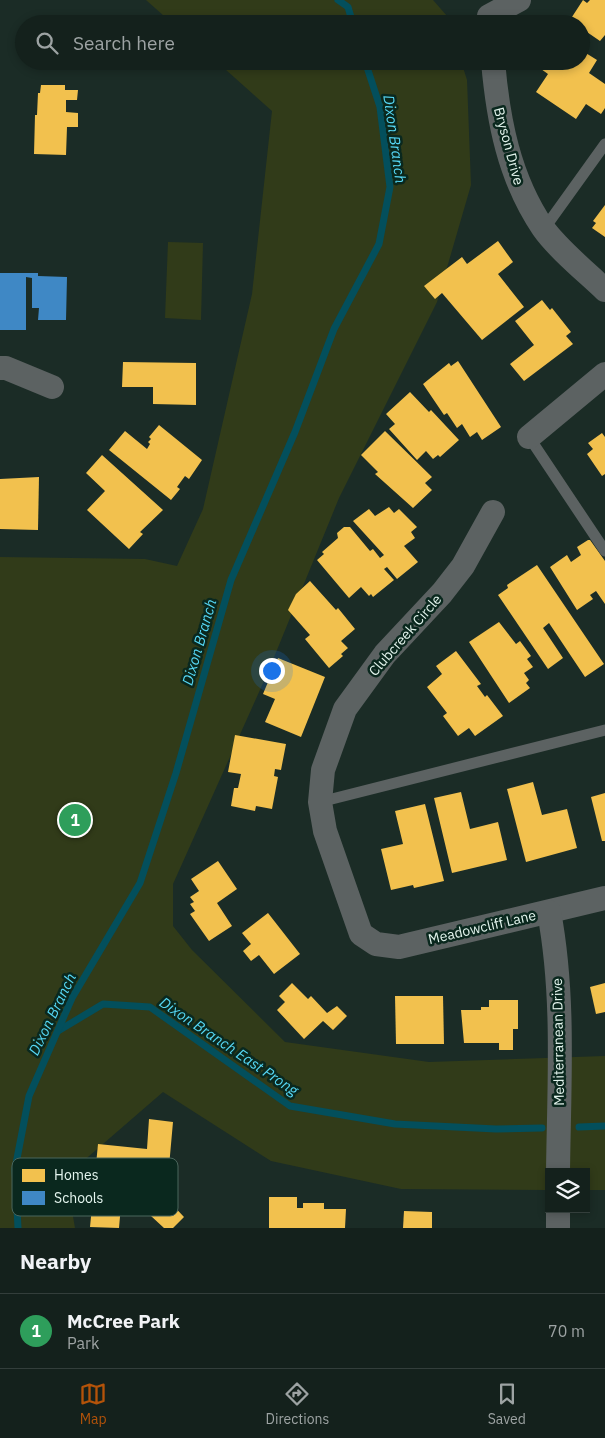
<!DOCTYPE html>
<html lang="en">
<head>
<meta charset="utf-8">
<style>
  :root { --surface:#14211c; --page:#1d2925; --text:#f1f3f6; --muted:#9da3a3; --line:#333e3b; --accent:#b45309 }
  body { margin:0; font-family:"IBM Plex Sans",sans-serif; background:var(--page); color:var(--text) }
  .controls { position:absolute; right:15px; bottom:15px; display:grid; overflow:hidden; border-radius:0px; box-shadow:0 2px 8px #0003 }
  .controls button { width:45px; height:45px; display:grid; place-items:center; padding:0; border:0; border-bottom:1px solid var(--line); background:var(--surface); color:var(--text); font:25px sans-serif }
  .you { position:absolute; left:271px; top:670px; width:18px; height:18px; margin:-12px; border:4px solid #fff; border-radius:50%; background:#1a73e8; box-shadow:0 0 0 8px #1a73e833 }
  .badge { display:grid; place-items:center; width:32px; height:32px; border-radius:50%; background:var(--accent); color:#fff; font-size:16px; font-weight:700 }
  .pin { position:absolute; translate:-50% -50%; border:2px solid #fff; box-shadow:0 1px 5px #0006 }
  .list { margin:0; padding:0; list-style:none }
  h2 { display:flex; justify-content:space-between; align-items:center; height:65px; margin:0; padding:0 20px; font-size:21px }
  h2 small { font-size:16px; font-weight:400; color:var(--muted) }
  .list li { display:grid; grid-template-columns:32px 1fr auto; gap:15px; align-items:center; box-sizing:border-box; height:75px; padding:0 20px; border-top:1px solid var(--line) }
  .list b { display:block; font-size:19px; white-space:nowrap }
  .list p { margin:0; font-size:16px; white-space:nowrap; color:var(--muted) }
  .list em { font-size:16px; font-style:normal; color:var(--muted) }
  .icon { flex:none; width:28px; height:28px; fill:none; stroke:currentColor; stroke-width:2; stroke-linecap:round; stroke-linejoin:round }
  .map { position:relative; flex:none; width:605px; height:1228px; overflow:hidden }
  .search { position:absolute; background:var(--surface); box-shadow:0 2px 8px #0003; left:15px; right:15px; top:15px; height:55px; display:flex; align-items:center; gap:12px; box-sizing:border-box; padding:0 18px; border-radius:28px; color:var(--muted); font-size:19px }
  .sheet { height:140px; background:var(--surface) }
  nav { display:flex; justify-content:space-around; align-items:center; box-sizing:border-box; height:70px; border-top:1px solid var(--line); background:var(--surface); font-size:14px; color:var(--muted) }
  nav a { display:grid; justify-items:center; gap:2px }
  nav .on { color:var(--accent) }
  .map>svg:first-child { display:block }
  .green { fill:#313b19 }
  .homes { fill:#f2c14e }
  .schools { fill:#3f88c5 }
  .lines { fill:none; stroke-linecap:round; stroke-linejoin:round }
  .stream { stroke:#034f5c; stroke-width:7 }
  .service { stroke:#5c6262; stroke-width:11 }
  .minor { stroke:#5c6262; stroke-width:24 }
  .labels { text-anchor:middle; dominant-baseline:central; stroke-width:5; stroke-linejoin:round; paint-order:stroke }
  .street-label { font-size:14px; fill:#e4f5ee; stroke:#0a281e }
  .water-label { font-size:15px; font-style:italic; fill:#56d7f4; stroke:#0a281e }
  .key { fill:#0a281e; stroke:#4b665c; stroke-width:1 }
  .key-label { font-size:14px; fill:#e4f5ee }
</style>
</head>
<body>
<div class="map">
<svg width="605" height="1228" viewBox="0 0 605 1228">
  <rect width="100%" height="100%" fill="#1b2c26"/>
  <g class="green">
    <path d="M 146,0 L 433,0 L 447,16 L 449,24 L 173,24 Z"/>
    <path d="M 216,61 L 461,61 L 467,80 L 471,185 L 437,302 L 339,498 L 268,672 L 173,884 L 173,926 L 192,950 L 285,1042 L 429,1062 L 605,1056 L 605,1190 L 586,1190 L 586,1172 L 549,1172 L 549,1190 L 401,1189 L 271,1161 L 163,1092 L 66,1176 L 75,1228 L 0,1228 L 0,557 L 145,559 L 177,566 L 203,509 L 252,294 L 272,111 Z"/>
    <path d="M 168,242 L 203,243 L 201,320 L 165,318 Z"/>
  </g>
  <g class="homes">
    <path d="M 583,0 L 587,3 L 590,0 L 605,0 L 605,35 L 600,41 L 581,28 L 581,24 L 575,24 L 570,20 Z"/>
    <path d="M 581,50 L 597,60 L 589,73 L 605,84 L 605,108 L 601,114 L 586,104 L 576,119 L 536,92 L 548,74 L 541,69 L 546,61 L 581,61 Z"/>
    <path d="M 41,85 L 65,85 L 65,90 L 78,90 L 77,100 L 66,100 L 66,112 L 78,113 L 78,127 L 67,127 L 66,155 L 34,154 L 35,115 L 37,115 L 38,93 L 40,93 Z"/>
    <path d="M 605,205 L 605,237 L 592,228 L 596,223 L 593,221 Z"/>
    <path d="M 498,241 L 513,262 L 498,274 L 524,307 L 482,340 L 442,293 L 435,299 L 424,286 L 462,257 L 467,264 Z"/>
    <path d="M 542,300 L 550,310 L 552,308 L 571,332 L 566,336 L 573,344 L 524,381 L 510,364 L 534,345 L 515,321 Z"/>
    <path d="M 458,361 L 501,427 L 482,440 L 477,432 L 470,437 L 462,424 L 457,428 L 447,413 L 444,415 L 423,384 L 449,363 L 451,366 Z"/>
    <path d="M 123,362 L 196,363 L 196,405 L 153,404 L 153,387 L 122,387 Z"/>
    <path d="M 410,392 L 429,412 L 431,410 L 459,440 L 440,457 L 438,455 L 433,459 L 426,451 L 417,460 L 389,429 L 395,424 L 386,414 Z"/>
    <path d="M 159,425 L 202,460 L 189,479 L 185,476 L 177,487 L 180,489 L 171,500 L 109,450 L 125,431 L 147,449 L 150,444 L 148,442 L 151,439 L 149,437 Z"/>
    <path d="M 385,431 L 432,477 L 425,483 L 432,490 L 413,508 L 375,474 L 378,472 L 361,455 Z"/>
    <path d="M 602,433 L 605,437 L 605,474 L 602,476 L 587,454 L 593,449 L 588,443 Z"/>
    <path d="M 102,455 L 163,510 L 140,532 L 143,534 L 129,549 L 87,510 L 105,491 L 86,473 Z"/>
    <path d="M 39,477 L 38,530 L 0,529 L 0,479 Z"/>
    <path d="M 389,507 L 394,513 L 399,509 L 417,527 L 411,532 L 415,538 L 404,546 L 418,562 L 397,579 L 387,567 L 384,569 L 394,580 L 373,597 L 371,594 L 369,596 L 361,587 L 349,598 L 317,560 L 324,554 L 322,552 L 338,538 L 337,533 L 344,527 L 350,527 L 370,551 L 373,549 L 380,558 L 384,555 L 353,521 L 369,509 L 375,516 Z"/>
    <path d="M 588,540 L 590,540 L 605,561 L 605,604 L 596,591 L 590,595 L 593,599 L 577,610 L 550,567 L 567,555 L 571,562 L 581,555 L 577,547 Z"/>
    <path d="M 537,565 L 604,664 L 585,677 L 549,623 L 543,628 L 563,658 L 548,669 L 498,595 L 508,588 L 507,585 Z"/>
    <path d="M 310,581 L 336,610 L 338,608 L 355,629 L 341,641 L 348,648 L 341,654 L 343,656 L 329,668 L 305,639 L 310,635 L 288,610 L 296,594 Z"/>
    <path d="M 499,622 L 516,644 L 520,641 L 531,656 L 527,659 L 533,667 L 524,673 L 529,680 L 526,683 L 530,688 L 509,703 L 469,642 Z"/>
    <path d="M 456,651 L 481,684 L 477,686 L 485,697 L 487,695 L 503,716 L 475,736 L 469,728 L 458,736 L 443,716 L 447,713 L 427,687 L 442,674 L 436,666 Z"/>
    <path d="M 278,658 L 325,677 L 301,737 L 265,722 L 275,699 L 263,694 Z"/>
    <path d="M 235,735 L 286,744 L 281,770 L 275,769 L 274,776 L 278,777 L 272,809 L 256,806 L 255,811 L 231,806 L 234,788 L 238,788 L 241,774 L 228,772 Z"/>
    <path d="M 533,782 L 542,815 L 567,809 L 577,848 L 526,862 L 507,789 Z"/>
    <path d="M 461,792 L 470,829 L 498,822 L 507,860 L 452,873 L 434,798 Z"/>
    <path d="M 605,793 L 605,841 L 602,841 L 591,797 Z"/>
    <path d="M 425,804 L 444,881 L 414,888 L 413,885 L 391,890 L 381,849 L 403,844 L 395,811 Z"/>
    <path d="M 218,861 L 237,889 L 217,903 L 232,926 L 209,941 L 190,914 L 195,911 L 190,904 L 194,902 L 190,897 L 199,891 L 191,879 Z"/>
    <path d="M 268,913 L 300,954 L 274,974 L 259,955 L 251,961 L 243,951 L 251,944 L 242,933 Z"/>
    <path d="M 292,983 L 308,999 L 311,996 L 327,1013 L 337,1006 L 347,1016 L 333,1030 L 323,1021 L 304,1039 L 277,1010 L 285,1002 L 279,996 Z"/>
    <path d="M 605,983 L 605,1012 L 596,1014 L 590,987 Z"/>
    <path d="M 395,996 L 443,996 L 444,1044 L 396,1044 Z"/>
    <path d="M 489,1000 L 518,1000 L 518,1029 L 513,1029 L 513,1050 L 499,1050 L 499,1043 L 464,1043 L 461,1010 L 481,1010 L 481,1007 L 489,1007 Z"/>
    <path d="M 149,1119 L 173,1122 L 166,1200 L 154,1199 L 161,1206 L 168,1200 L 184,1217 L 173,1228 L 164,1228 L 151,1216 L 157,1209 L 146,1200 L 146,1197 L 122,1194 L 119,1228 L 90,1227 L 98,1144 L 147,1149 Z"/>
    <path d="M 269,1197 L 297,1197 L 297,1208 L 303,1208 L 303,1203 L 324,1203 L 324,1209 L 346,1209 L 345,1228 L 269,1228 Z"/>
    <path d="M 404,1211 L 432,1212 L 432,1228 L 403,1228 Z"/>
  </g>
  <path class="schools" d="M 0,273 L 38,273 L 38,276 L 67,277 L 66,320 L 38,320 L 39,308 L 32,308 L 32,278 L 26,277 L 26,330 L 0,330 Z"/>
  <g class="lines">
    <g class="stream">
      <path d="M 338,0 L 348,7 L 353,24"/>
      <path d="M 58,1031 L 103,1004 L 150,1007 L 290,1106 L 395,1124 L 496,1129 L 542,1128"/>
      <path d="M 579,1127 L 605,1126"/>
      <path d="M 18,1228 L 15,1169 L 29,1096 L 72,998 L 140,883 L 176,773 L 231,580 L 295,432 L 334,329 L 379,244 L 390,187 L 380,107 L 365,61"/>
    </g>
    <g class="service">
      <path d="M 544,229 L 605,144"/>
      <path d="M 529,437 L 605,551"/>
      <path d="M 320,802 L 605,730"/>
    </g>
    <g class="minor">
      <path d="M 489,16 L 519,0"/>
      <path d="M 493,61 C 498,120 509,178 543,228 C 557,248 586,272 605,290"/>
      <path d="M 0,368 L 6,368 L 52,387"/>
      <path d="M 529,437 L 605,374"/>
      <path d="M 493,512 L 463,566 L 442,593 L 385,654 L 345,709 L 323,770 L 320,802 L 325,831 L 361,934 L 376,944 L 399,947 L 605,898"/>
      <path d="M 549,912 C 565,997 559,1085 558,1172"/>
      <path d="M 558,1228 L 558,1209"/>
    </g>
  </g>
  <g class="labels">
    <g class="street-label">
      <text transform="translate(509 146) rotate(75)">Bryson Drive</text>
      <text transform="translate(405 635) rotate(-49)">Clubcreek Circle</text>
      <text transform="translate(482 927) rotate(-13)">Meadowcliff Lane</text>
      <text transform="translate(558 1042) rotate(-91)">Mediterranean Drive</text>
    </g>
    <g class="water-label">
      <text transform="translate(395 139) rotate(82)">Dixon Branch</text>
      <text transform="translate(199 642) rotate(-74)">Dixon Branch</text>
      <text transform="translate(52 1014) rotate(-64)">Dixon Branch</text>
      <text transform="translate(229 1046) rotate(34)">Dixon Branch East Prong</text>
    </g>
  </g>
  <rect x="12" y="1158" width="166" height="58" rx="8" class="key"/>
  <rect x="22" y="1169" width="23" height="13" fill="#f2c14e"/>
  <rect x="22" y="1191" width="23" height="14" fill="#3f88c5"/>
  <g class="key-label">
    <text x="54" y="1180">Homes</text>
    <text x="54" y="1203">Schools</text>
  </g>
</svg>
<div class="controls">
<button><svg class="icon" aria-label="layers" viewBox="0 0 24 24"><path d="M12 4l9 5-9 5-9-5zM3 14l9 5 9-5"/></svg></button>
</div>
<div class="you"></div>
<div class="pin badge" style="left:75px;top:820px;background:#2e9e5b">1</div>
<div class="search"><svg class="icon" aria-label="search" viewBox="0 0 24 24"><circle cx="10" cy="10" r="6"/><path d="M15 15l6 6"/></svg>Search here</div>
</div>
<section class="sheet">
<h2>Nearby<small></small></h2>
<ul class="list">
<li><span class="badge" style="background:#2e9e5b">1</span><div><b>McCree Park</b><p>Park</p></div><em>70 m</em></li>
</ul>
</section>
<nav>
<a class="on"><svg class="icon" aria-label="map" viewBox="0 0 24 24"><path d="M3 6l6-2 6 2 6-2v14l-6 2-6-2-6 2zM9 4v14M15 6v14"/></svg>Map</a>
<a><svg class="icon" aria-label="directions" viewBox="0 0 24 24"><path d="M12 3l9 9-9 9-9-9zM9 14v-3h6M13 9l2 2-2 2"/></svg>Directions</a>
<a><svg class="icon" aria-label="saved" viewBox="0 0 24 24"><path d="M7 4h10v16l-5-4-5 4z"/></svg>Saved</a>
</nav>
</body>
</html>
